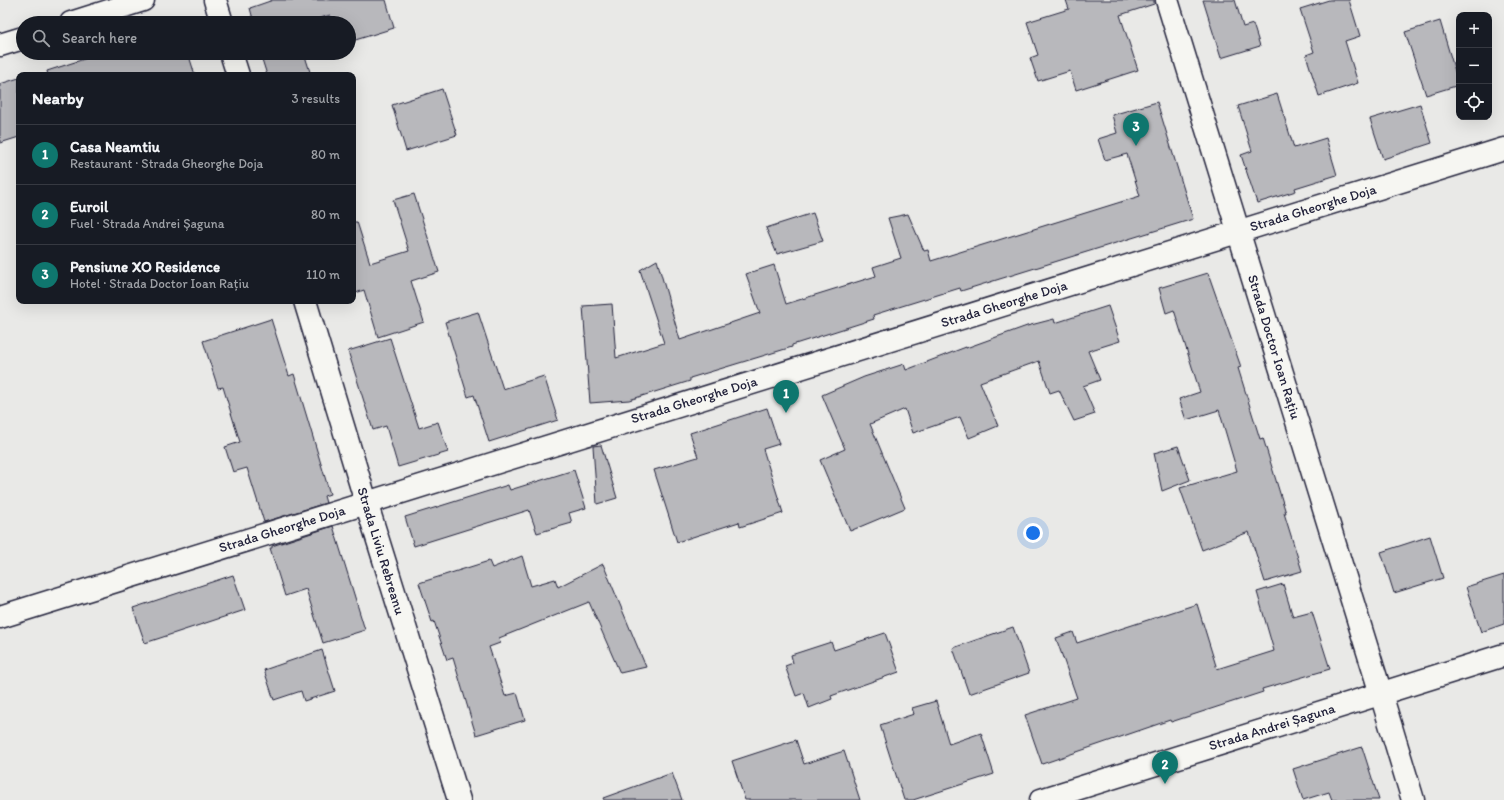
<!DOCTYPE html>
<html lang="en">
<head>
<meta charset="utf-8">
<style>
  :root { --surface:#171b24; --page:#242831; --text:#f1f3f6; --muted:#9ea1a6; --line:#363941; --accent:#0f766e }
  body { margin:0; font-family:Itim,sans-serif; background:var(--page); color:var(--text) }
  .controls { position:absolute; right:12px; top:12px; display:grid; overflow:hidden; border-radius:8px; box-shadow:0 4px 16px #0002 }
  .controls button { width:36px; height:36px; display:grid; place-items:center; padding:0; border:0; border-bottom:1px solid var(--line); background:var(--surface); color:var(--text); font:20px sans-serif }
  .you { position:absolute; left:1033px; top:533px; width:14px; height:14px; margin:-10px; border:3px solid #fff; border-radius:50%; background:#1a73e8; box-shadow:0 0 0 6px #1a73e833 }
  .badge { display:grid; place-items:center; width:26px; height:26px; border-radius:50%; background:var(--accent); color:#fff; font-size:13px; font-weight:700 }
  .pin { position:absolute; translate:-50% -33px; filter:drop-shadow(0 1px 2px #0008) }
  .pin::after { content:''; position:absolute; top:21px; width:14px; height:12px; background:inherit; clip-path:polygon(0 0,100% 0,50% 100%) }
  .list { margin:0; padding:0; list-style:none }
  h2 { display:flex; justify-content:space-between; align-items:center; height:52px; margin:0; padding:0 16px; font-size:17px }
  h2 small { font-size:13px; font-weight:400; color:var(--muted) }
  .list li { display:grid; grid-template-columns:26px 1fr auto; gap:12px; align-items:center; box-sizing:border-box; height:60px; padding:0 16px; border-top:1px solid var(--line) }
  .list b { display:block; font-size:15px; white-space:nowrap }
  .list p { margin:0; font-size:13px; white-space:nowrap; color:var(--muted) }
  .list em { font-size:13px; font-style:normal; color:var(--muted) }
  .icon { flex:none; width:22px; height:22px; fill:none; stroke:currentColor; stroke-width:2; stroke-linecap:round; stroke-linejoin:round }
  .map { position:relative; flex:none; width:1504px; height:800px; overflow:hidden }
  .search { position:absolute; background:var(--surface); box-shadow:0 4px 16px #0002; left:16px; top:16px; width:340px; height:44px; display:flex; align-items:center; gap:10px; box-sizing:border-box; padding:0 14px; border-radius:22px; color:var(--muted); font-size:15px }
  .panel { position:absolute; background:var(--surface); box-shadow:0 4px 16px #0002; left:16px; top:72px; width:340px; height:232px; border-radius:8px }
  .map>svg:first-child { display:block }
  .building { fill:#b8b8bc; stroke:#22223b }
  .lines { fill:none; stroke-linecap:round; stroke-linejoin:round }
  .street-casing { stroke:#22223b; stroke-width:25 }
  .secondary-casing { stroke:#22223b; stroke-width:25 }
  .street { stroke:#f6f6f2; stroke-width:22 }
  .secondary { stroke:#f6f6f2; stroke-width:22 }
  .labels { text-anchor:middle; dominant-baseline:central; stroke-width:3; stroke-linejoin:round; paint-order:stroke }
  .street-label { font-size:14px; fill:#22223b; stroke:#f6f6f2 }
</style>
</head>
<body>
<div class="map">
<svg width="1504" height="800" viewBox="0 0 1504 800">
  <rect width="100%" height="100%" fill="#e9e9e7"/>
  <filter id="ink" filterUnits="userSpaceOnUse"><feTurbulence type="fractalNoise" baseFrequency=".025" numOctaves="2"/><feDisplacementMap in="SourceGraphic" scale="8" xChannelSelector="R" yChannelSelector="G"/><feConvolveMatrix kernelMatrix="1 2 1 2 8 2 1 2 1" color-interpolation-filters="sRGB"/></filter>
  <g filter="url(#ink)">
    <g class="building">
      <path d="M 273,0 L 386,0 L 394,28 L 349,42 L 349,23 L 333,23 L 330,15 L 304,23 L 254,23 L 250,8 Z"/>
      <path d="M 1066,0 L 1154,0 L 1154,4 L 1120,15 L 1138,70 L 1076,90 L 1070,71 L 1038,81 L 1030,58 L 1038,55 L 1027,22 L 1069,9 Z"/>
      <path d="M 1203,0 L 1235,0 L 1243,27 L 1253,24 L 1260,46 L 1221,58 Z"/>
      <path d="M 1329,0 L 1349,0 L 1360,36 L 1345,41 L 1358,83 L 1319,96 L 1306,55 L 1314,52 L 1300,9 Z"/>
      <path d="M 1440,21 L 1459,85 L 1426,95 L 1405,32 Z"/>
      <path d="M 103,53 L 188,53 L 195,75 L 48,75 L 47,71 Z"/>
      <path d="M 260,53 L 304,53 L 311,75 L 267,75 Z"/>
      <path d="M 19,78 L 19,137 L 0,143 L 0,84 Z"/>
      <path d="M 442,89 L 457,135 L 406,151 L 392,105 Z"/>
      <path d="M 1277,94 L 1294,148 L 1326,138 L 1337,175 L 1295,188 L 1296,191 L 1257,203 L 1241,155 L 1252,151 L 1238,106 Z"/>
      <path d="M 1157,102 L 1193,219 L 961,291 L 960,288 L 873,315 L 874,319 L 792,345 L 792,347 L 690,378 L 690,381 L 629,400 L 590,403 L 583,306 L 612,304 L 616,358 L 664,343 L 640,270 L 657,260 L 680,340 L 760,313 L 746,274 L 774,265 L 786,304 L 876,276 L 873,267 L 901,258 L 888,218 L 908,214 L 924,251 L 928,250 L 931,261 L 1140,196 L 1127,154 L 1105,160 L 1098,139 L 1117,133 L 1112,115 Z"/>
      <path d="M 1420,104 L 1432,143 L 1383,159 L 1370,119 Z"/>
      <path d="M 414,194 L 439,272 L 411,281 L 424,322 L 378,337 L 364,290 L 353,294 L 353,222 L 357,222 L 370,263 L 409,251 L 393,200 Z"/>
      <path d="M 813,213 L 823,241 L 777,254 L 766,228 Z"/>
      <path d="M 1208,273 L 1241,367 L 1238,368 L 1260,439 L 1263,438 L 1286,513 L 1284,513 L 1302,571 L 1265,582 L 1249,532 L 1202,550 L 1180,488 L 1237,471 L 1219,410 L 1186,420 L 1179,399 L 1200,392 L 1174,310 L 1166,313 L 1159,288 Z"/>
      <path d="M 1108,306 L 1120,341 L 1088,351 L 1100,380 L 1083,386 L 1095,414 L 1074,421 L 1059,390 L 1050,393 L 1039,361 L 980,382 L 998,426 L 969,438 L 960,417 L 913,433 L 905,409 L 870,424 L 905,508 L 850,531 L 820,460 L 845,449 L 822,395 L 864,377 L 904,364 L 906,370 L 966,347 L 966,348 L 1027,326 L 1054,319 L 1055,323 Z"/>
      <path d="M 478,312 L 503,389 L 544,376 L 558,420 L 489,442 L 474,395 L 468,397 L 445,322 Z"/>
      <path d="M 271,319 L 289,376 L 294,374 L 330,494 L 324,496 L 326,503 L 264,522 L 247,468 L 233,472 L 225,447 L 240,442 L 223,387 L 218,388 L 203,341 Z"/>
      <path d="M 390,338 L 419,428 L 438,422 L 448,452 L 398,467 L 386,426 L 373,430 L 348,351 Z"/>
      <path d="M 767,408 L 779,444 L 763,449 L 783,513 L 740,527 L 739,522 L 677,542 L 654,470 L 698,457 L 690,433 Z"/>
      <path d="M 601,445 L 617,498 L 597,504 L 593,446 Z"/>
      <path d="M 1178,446 L 1190,480 L 1162,491 L 1154,453 Z"/>
      <path d="M 574,470 L 586,508 L 569,513 L 572,523 L 537,533 L 529,510 L 414,546 L 405,517 L 508,485 L 510,490 Z"/>
      <path d="M 333,526 L 365,630 L 323,643 L 306,589 L 285,596 L 270,548 L 272,548 L 272,546 Z"/>
      <path d="M 1430,536 L 1443,578 L 1394,593 L 1381,552 Z"/>
      <path d="M 522,556 L 531,586 L 555,579 L 558,587 L 603,564 L 646,667 L 620,673 L 589,602 L 499,638 L 500,643 L 489,647 L 505,696 L 517,693 L 525,720 L 476,735 L 453,658 L 447,660 L 434,621 L 432,622 L 419,583 L 489,561 L 492,568 Z"/>
      <path d="M 233,575 L 245,610 L 145,643 L 133,608 Z"/>
      <path d="M 1504,575 L 1504,624 L 1481,632 L 1466,587 Z"/>
      <path d="M 1283,584 L 1293,617 L 1312,612 L 1330,669 L 1262,689 L 1263,692 L 1171,722 L 1170,720 L 1042,764 L 1025,715 L 1077,698 L 1056,638 L 1073,632 L 1077,643 L 1197,604 L 1217,669 L 1274,651 L 1257,592 Z"/>
      <path d="M 1013,627 L 1029,673 L 969,694 L 953,648 Z"/>
      <path d="M 885,633 L 899,672 L 831,696 L 832,699 L 809,708 L 804,693 L 796,696 L 785,666 L 793,663 L 791,655 L 831,642 L 834,650 Z"/>
      <path d="M 322,650 L 335,691 L 304,701 L 301,691 L 274,700 L 264,670 Z"/>
      <path d="M 936,701 L 949,744 L 981,733 L 994,774 L 913,800 L 904,800 L 880,725 L 914,714 L 912,708 Z"/>
      <path d="M 796,740 L 804,764 L 844,751 L 860,800 L 745,800 L 732,761 Z"/>
      <path d="M 1362,747 L 1379,800 L 1332,800 L 1329,792 L 1303,800 L 1293,769 Z"/>
      <path d="M 672,773 L 682,800 L 604,800 L 603,798 Z"/>
    </g>
    <g class="lines">
      <g class="street-casing">
        <g id="street">
          <path d="M 71,23 L 143,0"/>
          <path d="M 0,45 L 23,38"/>
          <path d="M 0,617 L 1504,149"/>
          <path d="M 1381,694 L 1413,800"/>
        </g>
      </g>
      <g class="secondary-casing">
        <g id="secondary">
          <path d="M 215,0 L 222,23"/>
          <path d="M 1167,0 L 1381,694"/>
          <path d="M 231,53 L 238,75"/>
          <path d="M 305,301 L 366,502 L 459,800"/>
          <path d="M 1041,800 L 1504,655"/>
        </g>
      </g>
      <use href="#street" class="street"/>
      <use href="#secondary" class="secondary"/>
    </g>
  </g>
  <g class="labels">
    <g class="street-label">
      <text transform="translate(1313 208) rotate(-17)">Strada Gheorghe Doja</text>
      <text transform="translate(1004 304) rotate(-17)">Strada Gheorghe Doja</text>
      <text transform="translate(1274 347) rotate(73)">Strada Doctor Ioan Rațiu</text>
      <text transform="translate(694 400) rotate(-17)">Strada Gheorghe Doja</text>
      <text transform="translate(282 529) rotate(-17)">Strada Gheorghe Doja</text>
      <text transform="translate(381 551) rotate(73)">Strada Liviu Rebreanu</text>
      <text transform="translate(1272 727) rotate(-17)">Strada Andrei Șaguna</text>
    </g>
  </g>
</svg>
<div class="controls">
<button>+</button>
<button>−</button>
<button><svg class="icon" aria-label="locate" viewBox="0 0 24 24"><circle cx="12" cy="12" r="6"/><path d="M12 2v4M12 18v4M2 12h4M18 12h4"/></svg></button>
</div>
<div class="you"></div>
<div class="pin badge" style="left:786px;top:413px">1</div>
<div class="pin badge" style="left:1165px;top:784px">2</div>
<div class="pin badge" style="left:1136px;top:146px">3</div>
<div class="search"><svg class="icon" aria-label="search" viewBox="0 0 24 24"><circle cx="10" cy="10" r="6"/><path d="M15 15l6 6"/></svg>Search here</div>
<section class="panel">
<h2>Nearby<small>3 results</small></h2>
<ul class="list">
<li><span class="badge">1</span><div><b>Casa Neamtiu</b><p>Restaurant · Strada Gheorghe Doja</p></div><em>80 m</em></li>
<li><span class="badge">2</span><div><b>Euroil</b><p>Fuel · Strada Andrei Șaguna</p></div><em>80 m</em></li>
<li><span class="badge">3</span><div><b>Pensiune XO Residence</b><p>Hotel · Strada Doctor Ioan Rațiu</p></div><em>110 m</em></li>
</ul>
</section>
</div>
</body>
</html>
